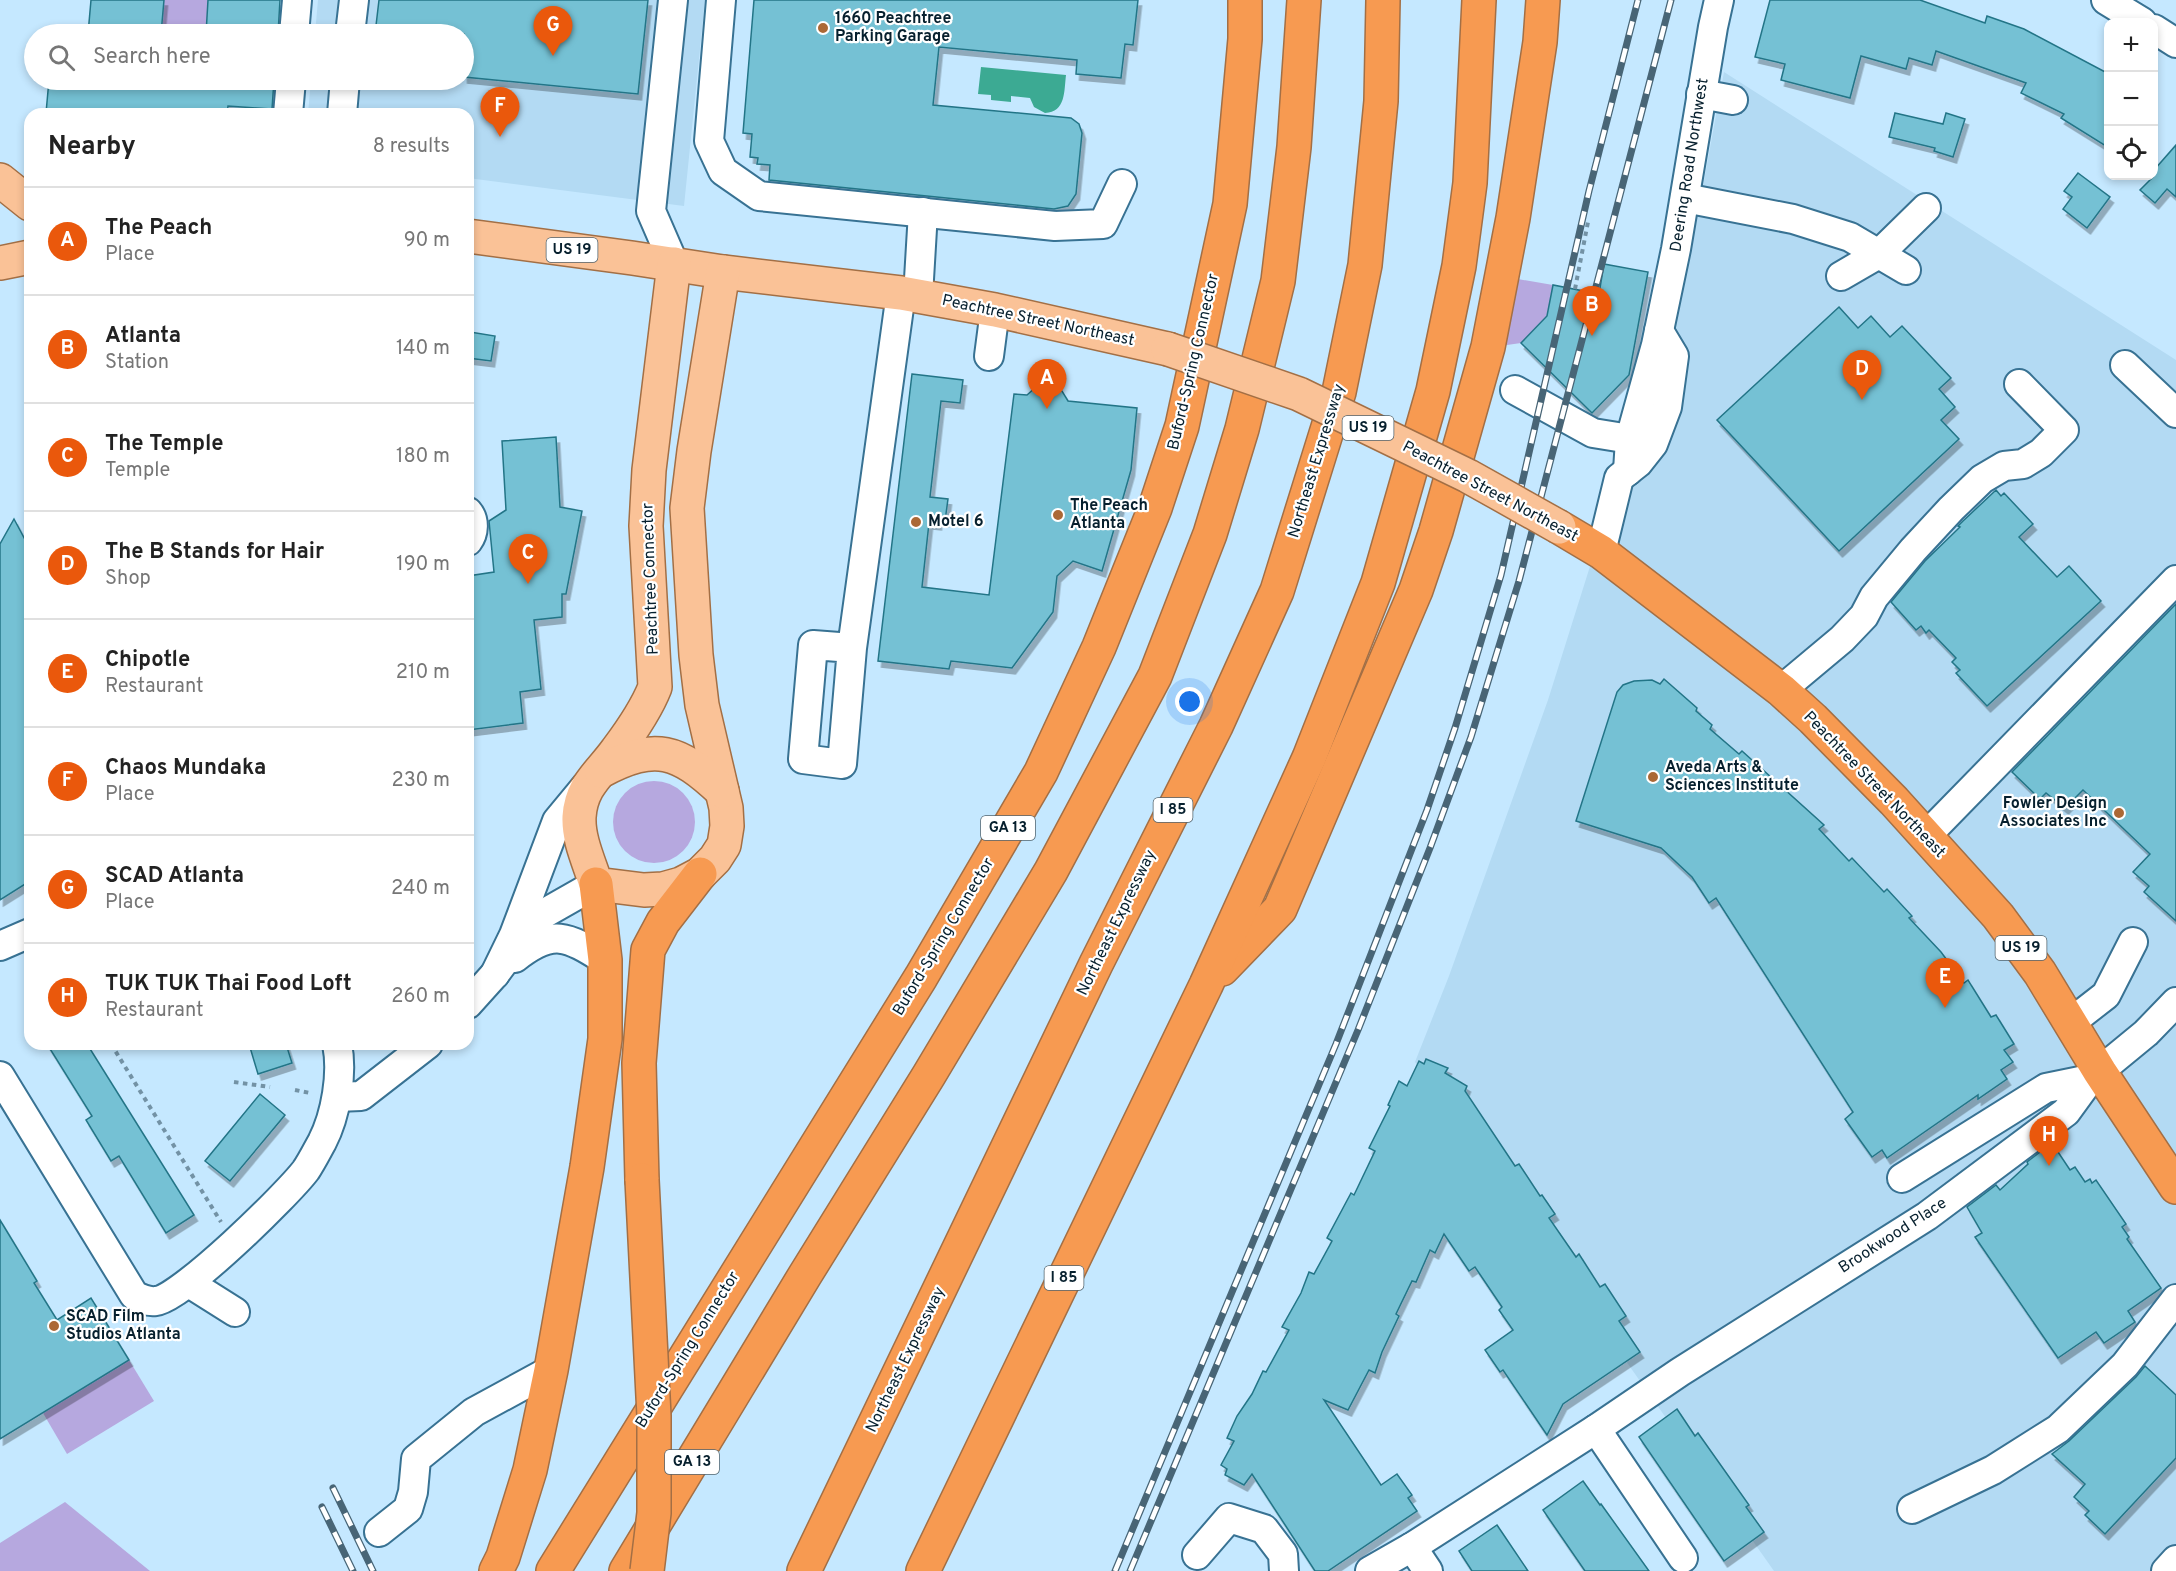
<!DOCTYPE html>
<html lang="en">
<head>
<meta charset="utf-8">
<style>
  :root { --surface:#fff; --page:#f2f2f2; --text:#222; --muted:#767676; --line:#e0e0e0; --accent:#ea580c }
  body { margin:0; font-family:Overpass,sans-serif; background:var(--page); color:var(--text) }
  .controls { position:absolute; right:18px; top:18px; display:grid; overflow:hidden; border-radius:12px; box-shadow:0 3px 9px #0003 }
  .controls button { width:54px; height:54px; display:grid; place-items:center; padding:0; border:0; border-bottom:2px solid var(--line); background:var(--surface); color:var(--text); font:30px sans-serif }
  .you { position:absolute; left:1190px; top:702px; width:21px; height:21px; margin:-15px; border:4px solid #fff; border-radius:50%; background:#1a73e8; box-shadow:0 0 0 9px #1a73e833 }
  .badge { display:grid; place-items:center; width:39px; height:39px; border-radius:50%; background:var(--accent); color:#fff; font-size:20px; font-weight:700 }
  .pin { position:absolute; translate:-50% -50px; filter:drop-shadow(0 2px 3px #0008) }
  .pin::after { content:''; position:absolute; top:32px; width:21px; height:18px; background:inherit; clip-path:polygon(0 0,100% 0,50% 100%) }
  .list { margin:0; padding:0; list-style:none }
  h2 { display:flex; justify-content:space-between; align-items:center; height:78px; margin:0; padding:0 24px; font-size:26px }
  h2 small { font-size:20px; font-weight:400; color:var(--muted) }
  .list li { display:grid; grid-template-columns:39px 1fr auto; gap:18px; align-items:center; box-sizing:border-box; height:108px; padding:0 24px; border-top:2px solid var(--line) }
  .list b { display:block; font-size:22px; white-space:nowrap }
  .list p { margin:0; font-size:20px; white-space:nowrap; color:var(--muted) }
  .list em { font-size:20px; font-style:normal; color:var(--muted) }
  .icon { flex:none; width:33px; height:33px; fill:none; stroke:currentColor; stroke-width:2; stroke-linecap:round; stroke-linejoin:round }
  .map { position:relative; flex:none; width:2176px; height:1571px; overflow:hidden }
  .search { position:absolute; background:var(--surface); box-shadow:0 3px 9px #0003; left:24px; top:24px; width:450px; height:66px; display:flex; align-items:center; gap:15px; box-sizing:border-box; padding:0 21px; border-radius:33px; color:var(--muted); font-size:22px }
  .panel { position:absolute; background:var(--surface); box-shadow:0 3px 9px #0003; left:24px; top:108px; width:450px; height:942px; border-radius:18px }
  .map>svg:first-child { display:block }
  .built { fill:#b3daf3 }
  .green { fill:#b6a8df }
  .water { fill:#3caa93 }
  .building { fill:#74c1d4; stroke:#247587; stroke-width:1.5; filter:url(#shadow) }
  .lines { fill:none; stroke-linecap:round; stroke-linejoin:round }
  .minor-casing { stroke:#387293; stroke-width:32 }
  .major-casing { stroke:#a36f45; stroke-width:36 }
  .highway-casing { stroke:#a36f45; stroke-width:36 }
  .path { stroke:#7392a5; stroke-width:4; stroke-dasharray:4.5 4.5; stroke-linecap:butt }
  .minor { stroke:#fff; stroke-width:28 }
  .major { stroke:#fac297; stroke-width:33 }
  .highway { stroke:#f79a51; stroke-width:33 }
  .rail-casing { stroke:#486576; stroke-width:7 }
  .rail { stroke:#fff; stroke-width:4.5; stroke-dasharray:14; stroke-linecap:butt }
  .major-bridge-casing { stroke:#a36f45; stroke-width:36; stroke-linecap:butt }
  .highway-bridge-casing { stroke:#a36f45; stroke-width:36; stroke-linecap:butt }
  .major-bridge { stroke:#fac297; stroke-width:33 }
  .highway-bridge { stroke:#f79a51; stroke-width:33 }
  .poi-dot { fill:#ab6835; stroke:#fff; stroke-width:2 }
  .labels { text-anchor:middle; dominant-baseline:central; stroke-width:4.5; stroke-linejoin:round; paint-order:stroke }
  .shield { fill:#fff; stroke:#51636d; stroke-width:1.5 }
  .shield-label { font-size:15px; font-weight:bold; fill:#07202e }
  .poi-label { font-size:16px; font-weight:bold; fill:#07202e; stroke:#fff; text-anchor:start }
  .street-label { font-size:16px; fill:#07202e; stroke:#fff }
</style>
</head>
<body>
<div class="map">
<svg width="2176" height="1571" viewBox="0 0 2176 1571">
  <defs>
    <filter id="shadow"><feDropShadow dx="3.5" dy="6" stdDeviation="0" flood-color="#0004"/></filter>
  </defs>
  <rect width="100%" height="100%" fill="#c5e8ff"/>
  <g class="built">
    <path d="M 318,0 L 705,0 L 684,206 L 468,178 L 468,114 L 308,114 L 311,80 L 464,80 L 464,34 L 315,34 Z"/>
    <path d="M 1724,72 L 2176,360 L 2176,1562 L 2161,1571 L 1774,1571 L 1415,1062 L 1449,976 L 1548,700 L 1630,439 L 1696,224 Z"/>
  </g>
  <g class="green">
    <path d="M 164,0 L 208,0 L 206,34 L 161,34 Z"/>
    <path d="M 1512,278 L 1553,285 L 1547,316 L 1521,343 L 1500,346 Z"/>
    <circle cx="654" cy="822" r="41"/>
    <path d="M 129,1360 L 154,1401 L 67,1454 L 43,1413 Z"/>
    <path d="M 65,1502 L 150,1571 L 0,1571 L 0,1543 Z"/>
  </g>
  <path class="water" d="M 981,67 L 1066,75 C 1064,91 1066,112 1045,113 L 1034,107 L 1030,98 L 1011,96 L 1011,102 L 991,100 L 991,95 L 978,94 Z"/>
  <g class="building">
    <path d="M 91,0 L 164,0 L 161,34 L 88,34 Z"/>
    <path d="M 208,0 L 280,0 L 278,34 L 206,34 Z"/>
    <path d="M 379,0 L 648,0 L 638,94 L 464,77 L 464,34 L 375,34 Z"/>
    <path d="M 754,0 L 1138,0 L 1133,45 L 1125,44 L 1121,78 L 1076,74 L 1077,60 L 939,47 L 933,105 L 1071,118 L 1079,124 L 1082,133 L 1076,194 L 1068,206 L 1054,209 L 769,180 L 770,165 L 757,164 L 758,158 L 750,157 L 752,134 L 743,133 Z"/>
    <path d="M 1770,0 L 1920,0 L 1985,23 L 1987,16 L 2024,29 L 2109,74 L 2109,148 L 2061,118 L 2064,114 L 2021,93 L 2026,83 L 1936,51 L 1932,65 L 1909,58 L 1906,69 L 1861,56 L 1850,98 L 1781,80 L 1785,64 L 1755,57 Z"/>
    <path d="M 49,80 L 274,80 L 272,109 L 228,106 L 227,114 L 46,113 Z"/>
    <path d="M 1895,113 L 1943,124 L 1946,113 L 1965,119 L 1953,157 L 1934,151 L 1935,148 L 1889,137 Z"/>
    <path d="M 2176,145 L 2176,197 L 2167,189 L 2155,203 L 2140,190 L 2154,176 L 2154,170 Z"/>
    <path d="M 2078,173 L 2110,197 L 2087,228 L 2063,209 L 2072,197 L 2064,191 Z"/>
    <path d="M 1604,264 L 1648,272 L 1629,375 L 1592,413 L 1521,343 L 1547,316 L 1553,285 L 1599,294 Z"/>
    <path d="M 1839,307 L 1858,328 L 1871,316 L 1890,337 L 1902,326 L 1951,378 L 1939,389 L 1955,407 L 1941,420 L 1959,439 L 1839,551 L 1717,420 Z"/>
    <path d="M 470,332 L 495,336 L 491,361 L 468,358 Z"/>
    <path d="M 912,374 L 963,380 L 960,403 L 941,401 L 930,497 L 948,499 L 945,521 L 938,520 L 938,524 L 929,523 L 922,587 L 989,595 L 1014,394 L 1027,395 L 1036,387 L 1050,385 L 1062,391 L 1068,401 L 1137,408 L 1131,470 L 1102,571 L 1073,561 L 1057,576 L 1053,612 L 1012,668 L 951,661 L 949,669 L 878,661 Z"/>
    <path d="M 556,437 L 560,507 L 582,511 L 566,594 L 562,594 L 562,617 L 534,620 L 541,689 L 520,692 L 523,723 L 468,730 L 468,576 L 494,572 L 489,521 L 506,510 L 502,441 Z"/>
    <path d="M 1996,490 L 2001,496 L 2004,493 L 2033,524 L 2019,537 L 2057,577 L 2069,566 L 2101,601 L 1987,706 L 1956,673 L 1960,670 L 1952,662 L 1956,658 L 1929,630 L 1926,633 L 1921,626 L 1916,630 L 1891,602 L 1925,561 L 1960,527 L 1958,526 L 1963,521 Z"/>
    <path d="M 14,519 L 30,549 L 30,881 L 0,900 L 0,544 Z"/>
    <path d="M 2176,604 L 2176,921 L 2144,892 L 2149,886 L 2133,872 L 2150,854 L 2083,790 L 2065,808 L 2046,793 L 2040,799 L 2012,772 Z"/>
    <path d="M 1664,679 L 1697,708 L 1696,711 L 1712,725 L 1710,729 L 1739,754 L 1742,751 L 1824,825 L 1819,829 L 1849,861 L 1852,858 L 1884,892 L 1887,889 L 1912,916 L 1909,918 L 1941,952 L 1964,983 L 1968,980 L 1991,1017 L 1996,1015 L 2014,1044 L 2004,1050 L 2013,1062 L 2001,1070 L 2007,1079 L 1978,1099 L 1978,1095 L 1887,1158 L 1882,1150 L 1872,1157 L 1845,1119 L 1853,1112 L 1716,898 L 1709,903 L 1692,877 L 1661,848 L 1576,821 L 1617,692 L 1623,685 L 1634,681 L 1652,680 L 1660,684 Z"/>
    <path d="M 47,1044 L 87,1044 L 194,1215 L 166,1233 L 119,1156 L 111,1161 L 86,1120 L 92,1116 Z"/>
    <path d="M 249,1044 L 286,1044 L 292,1063 L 258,1074 Z"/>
    <path d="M 1426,1059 L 1448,1068 L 1445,1073 L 1467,1086 L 1465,1091 L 1515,1166 L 1519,1164 L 1540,1196 L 1542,1195 L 1555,1214 L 1549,1218 L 1576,1257 L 1579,1254 L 1600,1287 L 1605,1284 L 1626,1316 L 1619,1321 L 1640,1352 L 1563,1404 L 1547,1435 L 1503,1370 L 1500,1372 L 1485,1350 L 1513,1330 L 1499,1310 L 1502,1307 L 1475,1267 L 1469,1271 L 1444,1234 L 1435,1253 L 1430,1250 L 1416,1282 L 1412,1281 L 1396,1314 L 1399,1316 L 1382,1352 L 1375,1373 L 1369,1370 L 1348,1410 L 1324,1400 L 1381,1485 L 1397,1474 L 1412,1495 L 1408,1498 L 1417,1511 L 1328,1571 L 1315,1571 L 1252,1474 L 1244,1485 L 1225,1475 L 1227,1469 L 1221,1465 L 1234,1441 L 1227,1438 L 1237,1416 L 1252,1394 L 1263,1371 L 1266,1372 L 1289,1330 L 1282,1327 L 1301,1293 L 1309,1272 L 1314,1274 L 1332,1241 L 1327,1238 L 1351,1193 L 1354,1195 L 1375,1151 L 1369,1148 L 1390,1106 L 1388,1105 L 1399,1081 L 1407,1086 L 1419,1061 L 1424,1064 Z"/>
    <path d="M 260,1094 L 285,1115 L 230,1181 L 205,1161 Z"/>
    <path d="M 2052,1143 L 2070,1170 L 2075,1167 L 2085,1182 L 2090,1179 L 2092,1183 L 2096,1180 L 2126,1224 L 2122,1227 L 2129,1237 L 2127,1239 L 2161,1288 L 2128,1311 L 2135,1322 L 2104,1343 L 2096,1332 L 2058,1358 L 1975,1237 L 1982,1233 L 1967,1207 L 1996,1185 L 2000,1190 L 2028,1164 L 2027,1162 Z"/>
    <path d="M 0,1220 L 37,1281 L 34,1283 L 57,1320 L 91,1298 L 129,1360 L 0,1439 Z"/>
    <path d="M 2145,1366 L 2176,1395 L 2176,1458 L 2105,1534 L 2085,1515 L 2089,1511 L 2074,1497 L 2085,1484 L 2052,1454 L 2069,1441 L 2136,1377 Z"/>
    <path d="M 1677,1409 L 1695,1436 L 1698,1433 L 1749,1505 L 1746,1507 L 1764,1532 L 1724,1561 L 1639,1437 Z"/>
    <path d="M 1583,1481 L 1600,1505 L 1601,1504 L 1649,1571 L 1585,1571 L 1543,1510 Z"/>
    <path d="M 1497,1525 L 1528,1571 L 1472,1571 L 1459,1551 Z"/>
  </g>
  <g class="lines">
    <g class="minor-casing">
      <g id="minor">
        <path d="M 673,0 L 651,211 L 674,264"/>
        <path d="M 721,0 L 709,141 L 723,171 L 759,196 L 1055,226 L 1103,224 L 1122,184"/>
        <path d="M 2106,0 L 2142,22"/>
        <path d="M 2154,29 L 2176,43"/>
        <path d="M 294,34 L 297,0"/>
        <path d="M 350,34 L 354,0"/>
        <path d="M 1701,94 L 1733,100"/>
        <path d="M 288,114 L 291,80"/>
        <path d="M 342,114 L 345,80"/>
        <path d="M 1685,198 L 1793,219 L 1850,237 L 1906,270"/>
        <path d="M 1841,276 L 1879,254 L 1926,208"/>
        <path d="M 918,296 L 923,212"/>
        <path d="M 989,356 L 995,310"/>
        <path d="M 2125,365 L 2176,413"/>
        <path d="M 1515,390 L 1593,433 L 1630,439"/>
        <path d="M 1628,471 L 1630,439 L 1656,345 L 1676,249 L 1713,27 L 1719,0"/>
        <path d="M 468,512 C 475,520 474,533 468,541"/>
        <path d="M 1601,552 L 1619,478 L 1638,463 L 1653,444 L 1667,407 L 1674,356 L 1659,331"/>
        <path d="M 852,648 L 813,645 L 803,759 L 842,764 L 852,648 L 901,293"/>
        <path d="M 1781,690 L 1842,639 L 1864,616 L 1874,597 L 1913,550 L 1951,509 L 1982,479 L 2004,466 L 2023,464 L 2041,453 L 2064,430 L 2019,384"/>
        <path d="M 1926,836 L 2176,580"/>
        <path d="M 0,946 L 30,933"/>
        <path d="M 515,958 C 553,928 567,936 605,960"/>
        <path d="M 495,974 L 514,935 L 557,821 L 586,786"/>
        <path d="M 468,1004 L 495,974 L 530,927 L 545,913 L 596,884"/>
        <path d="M 2070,1023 L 2106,995 L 2133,942"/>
        <path d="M 0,1076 L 134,1295 C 141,1299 147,1302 156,1301 C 181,1299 288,1194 306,1170 C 312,1161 317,1151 322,1142 C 336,1115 343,1073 337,1044"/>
        <path d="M 337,1097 L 361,1096 L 428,1044"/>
        <path d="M 1902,1178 L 2046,1088 L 2090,1079"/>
        <path d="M 189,1283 L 235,1312"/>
        <path d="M 1596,1429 L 1683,1558"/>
        <path d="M 1912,1509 L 1993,1470 L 2058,1429 L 2125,1365 L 2176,1299"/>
        <path d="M 379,1532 L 408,1509 L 413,1492 L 416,1459 L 474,1412 L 551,1370"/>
        <path d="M 1412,1547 L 1428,1571"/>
        <path d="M 1197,1555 L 1229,1518 L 1264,1529 L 1283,1554 L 1284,1571"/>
        <path d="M 1370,1571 L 1412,1547 L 1596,1429 L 1680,1372 L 1927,1216 L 2066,1112 L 2090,1079 L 2146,1033 L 2176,1002"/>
        <path d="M 2166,1571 L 2176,1560"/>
      </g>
    </g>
    <g class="major-casing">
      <g id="major">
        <path d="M 0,180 L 30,204"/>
        <path d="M 468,236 L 632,258 L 723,272 L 901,293 L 995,310 L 1168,349"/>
        <path d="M 0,263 L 30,257"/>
        <path d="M 674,264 L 649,470 L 646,526 L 655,687 C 646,710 632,730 617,750 C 600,774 581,785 579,817 C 578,839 589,862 596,884 L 644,890 L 663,889 L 681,884 L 700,874 L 715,859 L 724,845 L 727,826 L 726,808 L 702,705 L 696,655 L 687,508 L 694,451 L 723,272"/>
        <path d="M 601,771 C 656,742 678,750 722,791"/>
      </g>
    </g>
    <g class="highway-casing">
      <g id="highway">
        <path d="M 1559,527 L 1601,552 L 1781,690 L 1813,719 L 1894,801 L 1998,916 L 2040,973 L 2100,1072 L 2176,1187"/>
        <path d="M 1222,969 L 1280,909 L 1416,590 L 1436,531 L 1488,347 L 1513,218 L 1540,42 L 1543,0"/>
        <path d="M 642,1180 L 639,1063 L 648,950 L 663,922 L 700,874"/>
        <path d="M 496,1571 L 503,1557 L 530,1470 L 551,1370 L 587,1167 L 605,1039 L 605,960 L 596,884"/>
        <path d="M 553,1571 L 921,977 L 1041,772 L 1099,647 L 1155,508 L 1182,426 L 1230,204 L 1245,39 L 1245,0"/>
        <path d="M 626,1571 L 805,1275 L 929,1075 L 1051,871 L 1155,676 L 1210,534 L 1242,429 L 1278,281 L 1294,147 L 1304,0"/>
        <path d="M 804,1571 L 1096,964 L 1216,726 L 1277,591 L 1339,392 L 1365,265 L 1381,101 L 1383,0"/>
        <path d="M 923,1571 L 1206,985 L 1309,758 L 1378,583 L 1433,391 L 1459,266 L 1470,183 L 1479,0"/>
      </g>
    </g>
    <g class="path">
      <path d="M 1575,289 L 1588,222"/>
      <path d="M 111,1044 L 221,1222"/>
      <path d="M 234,1082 L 270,1087"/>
      <path d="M 295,1090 L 310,1093"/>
    </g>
    <use href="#minor" class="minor"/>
    <use href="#major" class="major"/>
    <use href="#highway" class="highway"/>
    <g class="rail-casing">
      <g id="rail">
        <path d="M 333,1488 L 373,1571"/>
        <path d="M 322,1507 L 353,1571"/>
        <path d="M 1115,1571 L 1336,1044 L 1427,810 L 1455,728 L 1501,575 L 1589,191 L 1638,0"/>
        <path d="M 1130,1571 L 1358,1030 L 1430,848 L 1471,737 L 1519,581 L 1671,0"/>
      </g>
    </g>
    <use href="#rail" class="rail"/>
    <g class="major-bridge-casing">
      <path id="major-bridge" d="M 1168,349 L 1299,394 L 1468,476 L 1559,527"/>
    </g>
    <g class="highway-bridge-casing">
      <path id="highway-bridge" d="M 642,1180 L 654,1416 L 654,1513 L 647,1571"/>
    </g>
    <use href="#major-bridge" class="major-bridge"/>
    <use href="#highway-bridge" class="highway-bridge"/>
  </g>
  <g class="poi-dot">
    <circle cx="823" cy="28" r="6"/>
    <circle cx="1058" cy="515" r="6"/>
    <circle cx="916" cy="522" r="6"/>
    <circle cx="1653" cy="777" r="6"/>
    <circle cx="2119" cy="813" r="6"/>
    <circle cx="54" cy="1326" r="6"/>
  </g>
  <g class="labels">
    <g class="shield">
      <rect x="546.5" y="238" width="51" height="24" rx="4.5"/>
      <rect x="1342.5" y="416" width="51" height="24" rx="4.5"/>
      <rect x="1153.5" y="798" width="39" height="24" rx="4.5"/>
      <rect x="981" y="816" width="54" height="24" rx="4.5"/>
      <rect x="1995.5" y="936" width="51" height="24" rx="4.5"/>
      <rect x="1044.5" y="1266" width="39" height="24" rx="4.5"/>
      <rect x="665" y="1450" width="54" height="24" rx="4.5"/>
    </g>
    <g class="shield-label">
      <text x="572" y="250">US 19</text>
      <text x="1368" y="428">US 19</text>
      <text x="1173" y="810">I 85</text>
      <text x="1008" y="828">GA 13</text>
      <text x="2021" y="948">US 19</text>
      <text x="1064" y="1278">I 85</text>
      <text x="692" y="1462">GA 13</text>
    </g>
    <g class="poi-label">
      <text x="835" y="19">1660 Peachtree<tspan x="835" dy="18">Parking Garage</tspan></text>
      <text x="1070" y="506">The Peach<tspan x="1070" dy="18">Atlanta</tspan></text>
      <text x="928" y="522">Motel 6</text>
      <text x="1665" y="768">Aveda Arts &amp;<tspan x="1665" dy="18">Sciences Institute</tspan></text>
      <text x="2107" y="804" text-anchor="end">Fowler Design<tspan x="2107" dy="18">Associates Inc</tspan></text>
      <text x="66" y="1317">SCAD Film<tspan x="66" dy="18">Studios Atlanta</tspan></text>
    </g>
    <g class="street-label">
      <text transform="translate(1690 165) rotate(-81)">Deering Road Northwest</text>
      <text transform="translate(1038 321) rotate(12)">Peachtree Street Northeast</text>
      <text transform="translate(1194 362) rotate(-77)">Buford-Spring Connector</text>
      <text transform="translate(1317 461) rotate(-73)">Northeast Expressway</text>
      <text transform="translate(1490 492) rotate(28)">Peachtree Street Northeast</text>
      <text transform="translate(651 579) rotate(-92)">Peachtree Connector</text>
      <text transform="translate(1874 785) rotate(46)">Peachtree Street Northeast</text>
      <text transform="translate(1117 923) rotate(-64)">Northeast Expressway</text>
      <text transform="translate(944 937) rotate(-59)">Buford-Spring Connector</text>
      <text transform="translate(1893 1236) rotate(-33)">Brookwood Place</text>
      <text transform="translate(688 1350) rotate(-58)">Buford-Spring Connector</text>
      <text transform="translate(906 1360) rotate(-64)">Northeast Expressway</text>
    </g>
  </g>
</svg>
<div class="controls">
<button>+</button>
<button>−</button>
<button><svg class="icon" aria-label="locate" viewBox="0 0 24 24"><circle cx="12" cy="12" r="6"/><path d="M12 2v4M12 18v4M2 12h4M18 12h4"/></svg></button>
</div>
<div class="you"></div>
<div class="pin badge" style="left:1047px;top:409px">A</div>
<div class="pin badge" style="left:1592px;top:336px">B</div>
<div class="pin badge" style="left:528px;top:584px">C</div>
<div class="pin badge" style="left:1862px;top:400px">D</div>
<div class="pin badge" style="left:1945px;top:1008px">E</div>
<div class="pin badge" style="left:500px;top:137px">F</div>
<div class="pin badge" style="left:553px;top:56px">G</div>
<div class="pin badge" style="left:2049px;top:1166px">H</div>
<div class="search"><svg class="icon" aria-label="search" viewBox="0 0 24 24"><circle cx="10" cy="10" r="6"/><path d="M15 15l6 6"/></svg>Search here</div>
<section class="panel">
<h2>Nearby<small>8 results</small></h2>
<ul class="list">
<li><span class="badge">A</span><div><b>The Peach</b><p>Place</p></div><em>90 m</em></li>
<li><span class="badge">B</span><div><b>Atlanta</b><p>Station</p></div><em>140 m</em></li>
<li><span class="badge">C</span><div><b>The Temple</b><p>Temple</p></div><em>180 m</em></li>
<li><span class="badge">D</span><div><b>The B Stands for Hair</b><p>Shop</p></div><em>190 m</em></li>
<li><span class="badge">E</span><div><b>Chipotle</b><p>Restaurant</p></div><em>210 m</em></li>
<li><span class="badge">F</span><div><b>Chaos Mundaka</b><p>Place</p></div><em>230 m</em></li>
<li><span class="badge">G</span><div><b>SCAD Atlanta</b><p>Place</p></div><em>240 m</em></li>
<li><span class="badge">H</span><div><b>TUK TUK Thai Food Loft</b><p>Restaurant</p></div><em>260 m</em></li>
</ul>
</section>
</div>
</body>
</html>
